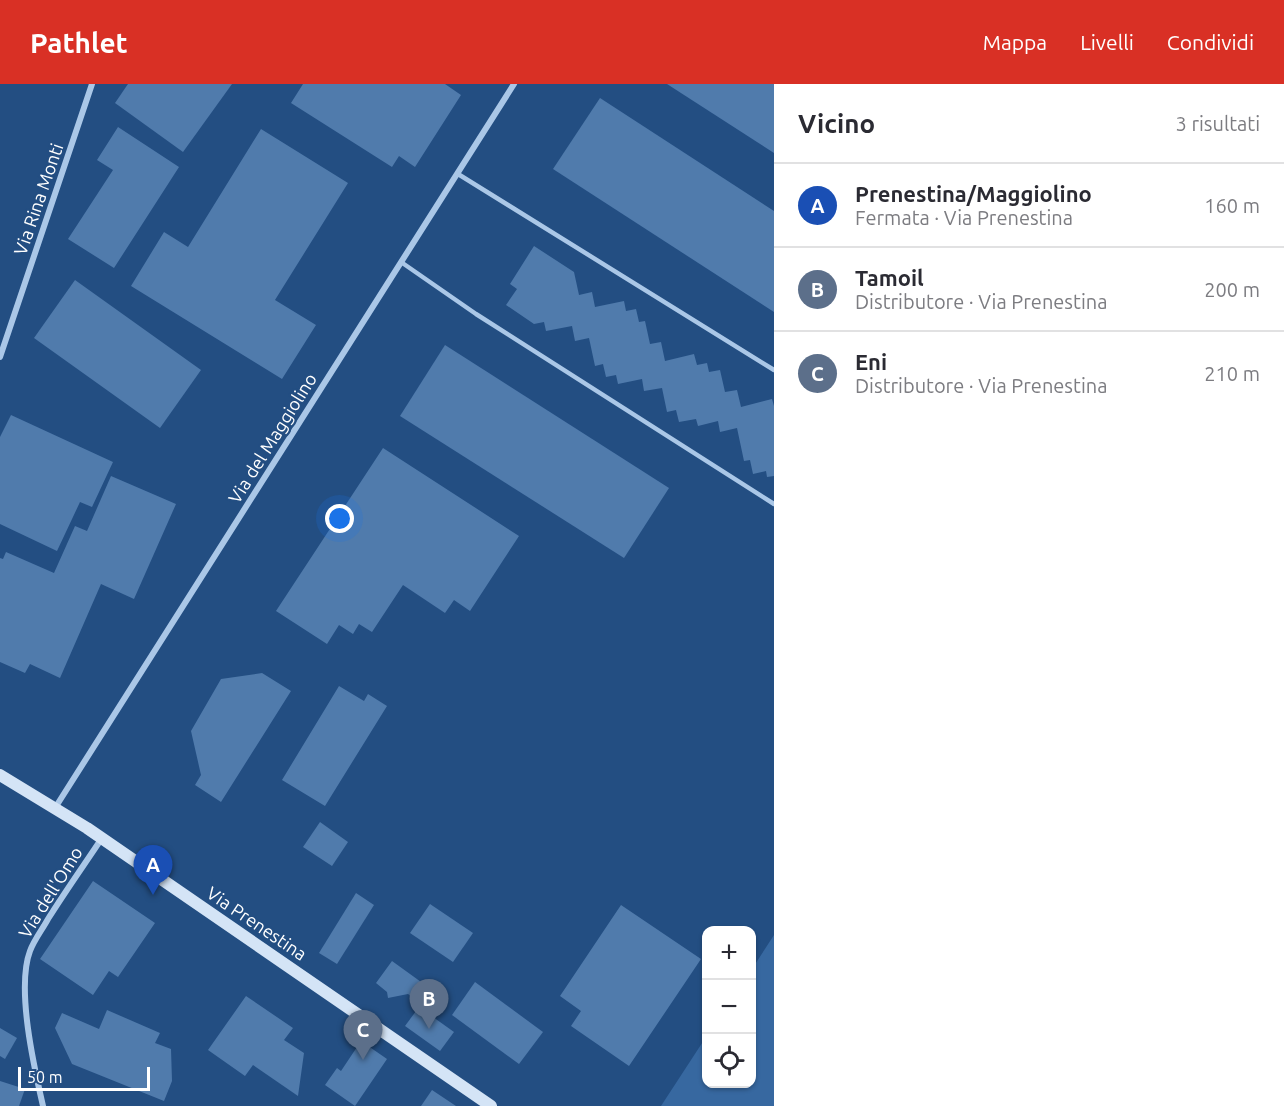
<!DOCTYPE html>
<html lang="it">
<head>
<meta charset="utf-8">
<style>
  :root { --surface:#fff; --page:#f2f2f3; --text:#2b2b33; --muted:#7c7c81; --line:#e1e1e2; --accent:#d93025 }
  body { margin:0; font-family:Ubuntu,sans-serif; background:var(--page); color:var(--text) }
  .controls { position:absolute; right:18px; bottom:18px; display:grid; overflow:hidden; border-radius:12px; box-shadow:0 2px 4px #0004 }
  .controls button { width:54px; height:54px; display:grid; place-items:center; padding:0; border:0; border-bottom:2px solid var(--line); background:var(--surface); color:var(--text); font:30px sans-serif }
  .scale { position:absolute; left:18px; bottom:15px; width:132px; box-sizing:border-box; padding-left:6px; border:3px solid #fff; border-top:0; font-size:16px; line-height:21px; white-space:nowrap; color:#fff; -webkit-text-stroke:4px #234e82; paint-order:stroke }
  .you { position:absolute; left:340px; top:435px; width:21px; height:21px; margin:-15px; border:4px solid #fff; border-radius:50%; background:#1a73e8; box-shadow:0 0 0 9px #1a73e833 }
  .badge { display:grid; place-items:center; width:39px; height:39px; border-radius:50%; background:var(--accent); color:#fff; font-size:20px; font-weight:700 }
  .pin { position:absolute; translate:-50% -50px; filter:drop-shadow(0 2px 3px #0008) }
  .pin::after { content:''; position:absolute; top:32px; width:21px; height:18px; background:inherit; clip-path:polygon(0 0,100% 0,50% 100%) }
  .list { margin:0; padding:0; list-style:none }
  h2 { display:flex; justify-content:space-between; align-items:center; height:78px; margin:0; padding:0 24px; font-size:26px }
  h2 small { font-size:20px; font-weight:400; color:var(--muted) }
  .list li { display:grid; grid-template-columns:39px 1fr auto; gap:18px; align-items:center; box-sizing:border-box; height:84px; padding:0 24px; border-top:2px solid var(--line) }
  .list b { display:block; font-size:22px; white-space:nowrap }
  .list p { margin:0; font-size:20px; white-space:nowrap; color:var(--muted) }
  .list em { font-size:20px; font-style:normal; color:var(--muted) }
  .icon { flex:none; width:33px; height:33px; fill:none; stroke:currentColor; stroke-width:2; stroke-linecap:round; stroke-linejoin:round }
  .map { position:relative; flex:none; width:774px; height:1022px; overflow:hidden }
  header { display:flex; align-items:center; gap:36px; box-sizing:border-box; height:84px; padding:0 30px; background:var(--accent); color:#fff }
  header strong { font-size:28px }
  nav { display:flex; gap:33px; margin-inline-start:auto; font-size:21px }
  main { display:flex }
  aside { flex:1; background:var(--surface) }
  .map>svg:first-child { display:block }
  .green { fill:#3768a0 }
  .building { fill:#507bac }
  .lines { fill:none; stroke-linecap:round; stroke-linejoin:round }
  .service { stroke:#aac7e7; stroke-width:4.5 }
  .minor { stroke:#aac7e7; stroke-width:6 }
  .secondary { stroke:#d4e4f6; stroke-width:12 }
  .labels { text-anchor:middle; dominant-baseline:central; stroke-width:4.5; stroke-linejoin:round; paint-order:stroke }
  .street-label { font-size:18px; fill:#fff; stroke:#234e82 }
</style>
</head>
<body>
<header>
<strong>Pathlet</strong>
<nav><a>Mappa</a><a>Livelli</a><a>Condividi</a></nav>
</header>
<main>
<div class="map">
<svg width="774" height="1022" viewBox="0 0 774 1022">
  <rect width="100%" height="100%" fill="#234e82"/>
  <path class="green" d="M 774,851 L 774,1022 L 661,1022 L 706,953 L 706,1000 L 752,1000 L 752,885 Z"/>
  <g class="building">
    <path d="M 128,0 L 232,0 L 183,68 L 115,19 Z"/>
    <path d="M 303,0 L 445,0 L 461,11 L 415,83 L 399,72 L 392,83 L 291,19 Z"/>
    <path d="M 667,0 L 774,0 L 774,69 Z"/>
    <path d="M 600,14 L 774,127 L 774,228 L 553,85 Z"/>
    <path d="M 118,43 L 179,83 L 114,184 L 68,155 L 113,86 L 97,76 Z"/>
    <path d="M 261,45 L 348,99 L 275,216 L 316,241 L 282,295 L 131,202 L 164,148 L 188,163 Z"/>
    <path d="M 534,162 L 574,188 L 579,211 L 592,208 L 595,223 L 624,217 L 626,227 L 636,225 L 639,238 L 645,237 L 650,260 L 661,258 L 665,277 L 694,270 L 697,281 L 707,279 L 709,288 L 720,286 L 725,308 L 737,306 L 741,323 L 772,315 L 774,322 L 774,392 L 767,393 L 766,387 L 753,390 L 750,376 L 744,377 L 737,344 L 720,348 L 718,337 L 698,342 L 696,335 L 679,338 L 676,326 L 667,328 L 662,304 L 644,307 L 642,295 L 618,300 L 616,291 L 606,293 L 603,280 L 595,282 L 589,254 L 575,257 L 572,242 L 546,247 L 544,238 L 534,240 L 506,221 L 517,205 L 510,200 Z"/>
    <path d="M 75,196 L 201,286 L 160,344 L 34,254 Z"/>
    <path d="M 445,261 L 669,404 L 624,474 L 400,332 Z"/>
    <path d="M 11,331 L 113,378 L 92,423 L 80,418 L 57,467 L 0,440 L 0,353 Z"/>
    <path d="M 383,364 L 519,452 L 470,527 L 454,516 L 445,529 L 403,501 L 372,548 L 359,540 L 353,550 L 339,541 L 327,560 L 276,527 Z"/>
    <path d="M 111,392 L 176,420 L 134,515 L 101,500 L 60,594 L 30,580 L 25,589 L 0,578 L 0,474 L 3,475 L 6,468 L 54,489 L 75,442 L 87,447 Z"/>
    <path d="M 262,589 L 291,607 L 221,718 L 195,701 L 201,691 L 191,647 L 221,595 Z"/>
    <path d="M 339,602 L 364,617 L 368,610 L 387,622 L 325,722 L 282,696 Z"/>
    <path d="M 320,738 L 348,758 L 332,782 L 303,763 Z"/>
    <path d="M 93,797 L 155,839 L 118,893 L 109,887 L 93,911 L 40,875 Z"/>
    <path d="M 356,809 L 374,821 L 337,880 L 319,869 Z"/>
    <path d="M 430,820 L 473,849 L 453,878 L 410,849 Z"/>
    <path d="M 621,821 L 701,875 L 629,982 L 571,942 L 581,927 L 560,912 Z"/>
    <path d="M 392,877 L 428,903 L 418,917 L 408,910 L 388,914 L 387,908 L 376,899 Z"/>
    <path d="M 475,898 L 543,948 L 519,980 L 452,931 Z"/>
    <path d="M 246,912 L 293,944 L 284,956 L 304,969 L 298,1012 L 253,981 L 245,992 L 208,966 Z"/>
    <path d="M 419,923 L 454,948 L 440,967 L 405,942 Z"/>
    <path d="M 107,926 L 160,949 L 155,959 L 171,965 L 172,997 L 164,1017 L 72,980 L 55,944 L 62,929 L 99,945 Z"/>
    <path d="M 0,944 L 17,954 L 5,975 L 0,972 Z"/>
    <path d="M 361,957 L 387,975 L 355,1022 L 325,1001 L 337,984 L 341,987 Z"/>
    <path d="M 0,997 L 25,1005 L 19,1022 L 0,1022 Z"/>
    <path d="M 432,1006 L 456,1022 L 421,1022 Z"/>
  </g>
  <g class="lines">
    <g class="service">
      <path d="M 458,90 L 774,286"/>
      <path d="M 401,178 L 476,230 L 774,420"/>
    </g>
    <g class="minor">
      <path d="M 0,273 L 92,0"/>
      <path d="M 55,724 L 514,0"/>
      <path d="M 43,1022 C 34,983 16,904 30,867 C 34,856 42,846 48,835 C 65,808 84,781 102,754"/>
    </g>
    <path class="secondary" d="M 0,691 L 87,744 L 491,1022"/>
  </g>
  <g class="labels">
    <g class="street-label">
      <text transform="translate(38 115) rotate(-71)">Via Rina Monti</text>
      <text transform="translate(272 354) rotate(-58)">Via del Maggiolino</text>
      <text transform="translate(50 808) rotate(-58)">Via dell'Omo</text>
      <text transform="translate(257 839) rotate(34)">Via Prenestina</text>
    </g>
  </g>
</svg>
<div class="controls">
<button>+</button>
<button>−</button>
<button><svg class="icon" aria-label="locate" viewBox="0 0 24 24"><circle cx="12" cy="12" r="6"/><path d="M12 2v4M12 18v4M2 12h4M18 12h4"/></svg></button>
</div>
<div class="scale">50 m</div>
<div class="you"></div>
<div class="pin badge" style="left:153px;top:811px;background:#1a4fb4">A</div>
<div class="pin badge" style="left:429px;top:945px;background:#5c6f8a">B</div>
<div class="pin badge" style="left:363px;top:976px;background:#5c6f8a">C</div>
</div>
<aside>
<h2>Vicino<small>3 risultati</small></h2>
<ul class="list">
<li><span class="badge" style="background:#1a4fb4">A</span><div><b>Prenestina/Maggiolino</b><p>Fermata · Via Prenestina</p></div><em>160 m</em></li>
<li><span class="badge" style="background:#5c6f8a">B</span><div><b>Tamoil</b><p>Distributore · Via Prenestina</p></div><em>200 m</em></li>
<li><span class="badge" style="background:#5c6f8a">C</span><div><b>Eni</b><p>Distributore · Via Prenestina</p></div><em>210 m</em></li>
</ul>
</aside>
</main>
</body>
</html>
